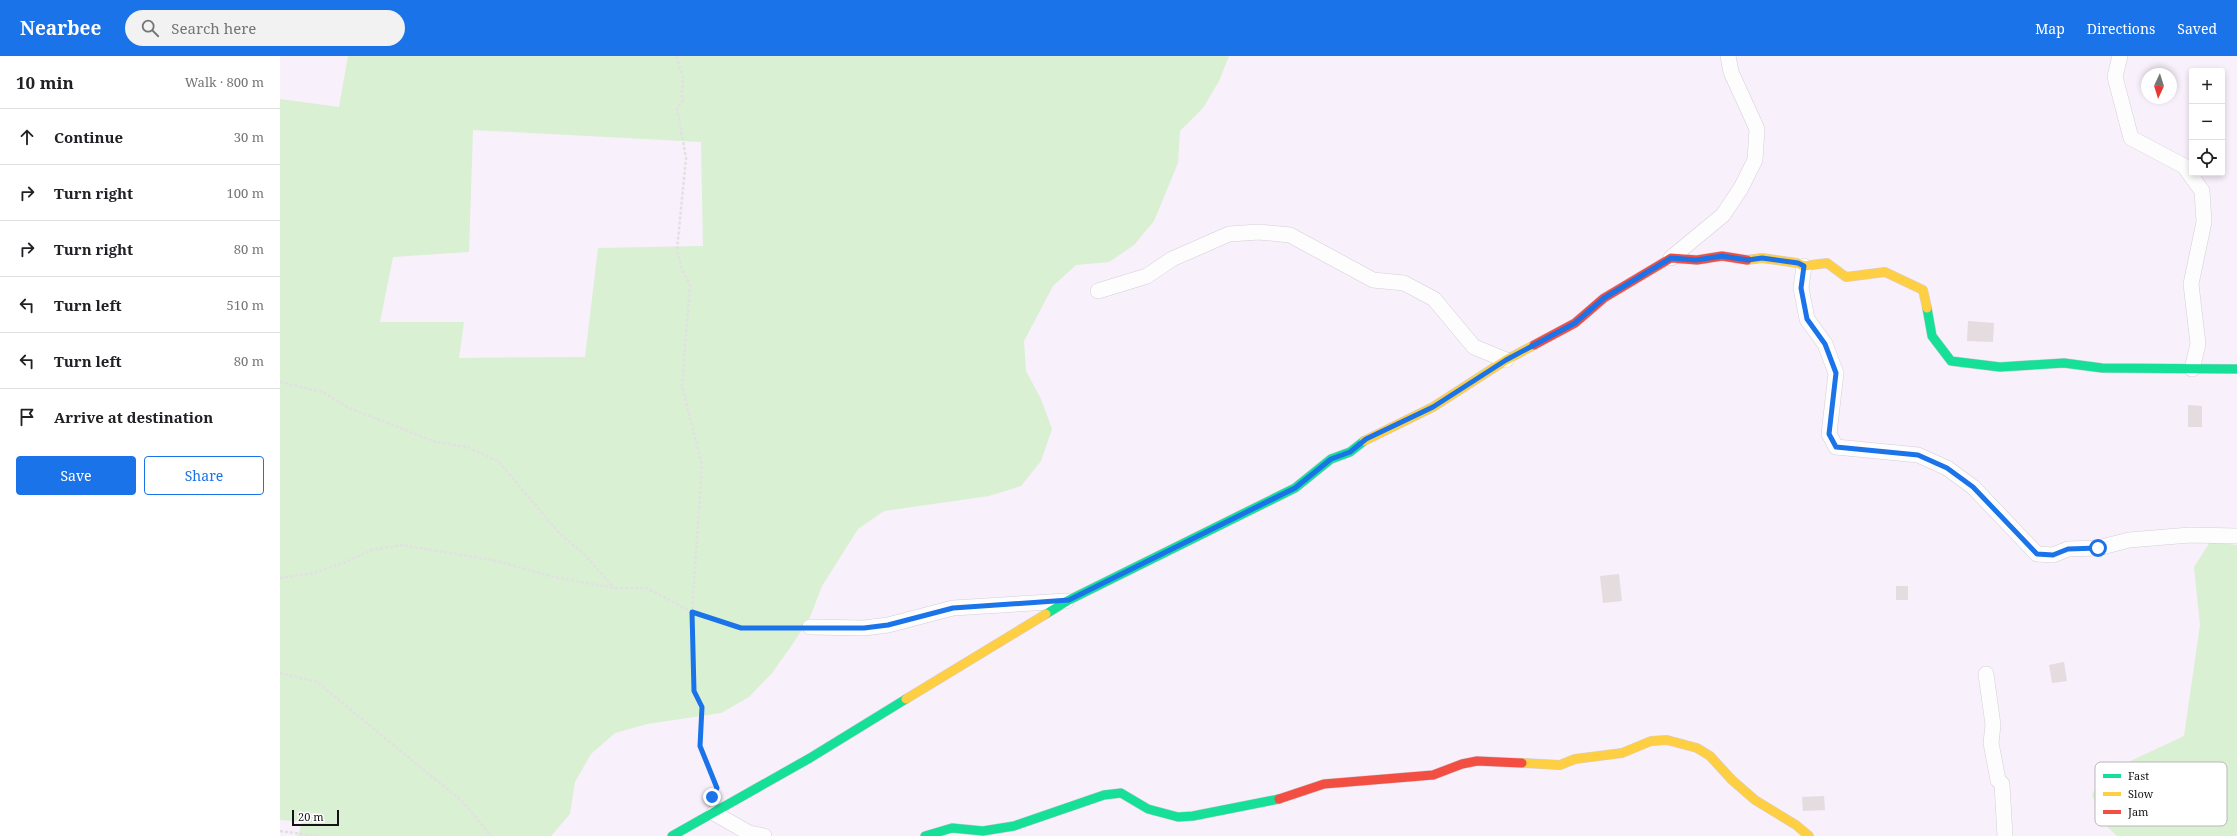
<!DOCTYPE html>
<html lang="en">
<head>
<meta charset="utf-8">
<style>
  :root { --surface:#fff; --page:#f2f2f2; --text:#202124; --muted:#757577; --line:#e0e0e0; --accent:#1a73e8 }
  body { margin:0; font-family:"Noto Serif",serif; background:var(--page); color:var(--text) }
  .controls { position:absolute; right:12px; top:12px; display:grid; overflow:hidden; border-radius:4px; box-shadow:0 2px 6px #0003 }
  .controls button { width:36px; height:36px; display:grid; place-items:center; padding:0; border:0; border-bottom:1px solid var(--line); background:var(--surface); color:var(--text); font:20px sans-serif }
  .compass { position:absolute; left:1861px; top:12px; width:36px; height:36px; border-radius:50%; background:var(--surface); box-shadow:0 2px 6px #0003; rotate:184deg }
  .scale { position:absolute; left:12px; bottom:10px; width:47px; box-sizing:border-box; padding-left:4px; border:2px solid #151116; border-top:0; font-size:11px; line-height:14px; white-space:nowrap; color:#151116; -webkit-text-stroke:3px #fff; paint-order:stroke }
  .stop { position:absolute; width:12px; height:12px; margin:-9px; border:3px solid #1a73e8; border-radius:50%; background:#fff }
  .stop.end { background:#1a73e8; border-color:#fff; box-shadow:0 1px 4px #0008 }
  .list { margin:0; padding:0; list-style:none }
  h2 { display:flex; justify-content:space-between; align-items:center; height:52px; margin:0; padding:0 16px; font-size:17px }
  h2 small { font-size:13px; font-weight:400; color:var(--muted) }
  .list li { display:grid; grid-template-columns:26px 1fr auto; gap:12px; align-items:center; box-sizing:border-box; height:56px; padding:0 16px; border-top:1px solid var(--line) }
  .list b { display:block; font-size:15px; white-space:nowrap }
  .list em { font-size:13px; font-style:normal; color:var(--muted) }
  .actions { display:flex; gap:8px; padding:12px 16px }
  .actions a { flex:1; padding:9px 0; border:1px solid var(--accent); border-radius:4px; text-align:center; font-size:14px; color:var(--accent) }
  .actions .main { background:var(--accent); color:#fff }
  .icon { flex:none; width:22px; height:22px; fill:none; stroke:currentColor; stroke-width:2; stroke-linecap:round; stroke-linejoin:round }
  .map { position:relative; flex:none; width:1957px; height:780px; overflow:hidden }
  header { display:flex; align-items:center; gap:24px; box-sizing:border-box; height:56px; padding:0 20px; background:var(--accent); color:#fff }
  header strong { font-size:19px }
  nav { display:flex; gap:22px; margin-inline-start:auto; font-size:14px }
  .search { width:280px; height:36px; background:var(--page); display:flex; align-items:center; gap:10px; box-sizing:border-box; padding:0 14px; border-radius:22px; color:var(--muted); font-size:15px }
  main { display:flex }
  aside { flex:1; background:var(--surface) }
  .map>svg:first-child { display:block }
  .green { fill:#d9f0d3; fill-rule:evenodd }
  .building { fill:#e4dcde }
  .lines { fill:none; stroke-linecap:round; stroke-linejoin:round }
  .street-casing { stroke:#d5ced6; stroke-width:16 }
  .fast-casing { stroke:#d5ced6; stroke-width:10 }
  .slow-casing { stroke:#d5ced6; stroke-width:10 }
  .jam-casing { stroke:#d5ced6; stroke-width:10 }
  .path { stroke:#e2e0e2; stroke-width:2.5; stroke-dasharray:3 2; stroke-linecap:butt }
  .street { stroke:#fefdfe; stroke-width:15 }
  .fast { stroke:#16e098; stroke-width:9 }
  .slow { stroke:#ffcf43; stroke-width:9 }
  .jam { stroke:#f24e42; stroke-width:9 }
  .route { stroke:#1a73e8; stroke-width:5 }
  .key { fill:#fff; stroke:#b9b8b9; stroke-width:1 }
  .key-label { font-size:11px; fill:#151116 }
</style>
</head>
<body>
<header>
<strong>Nearbee</strong>
<div class="search"><svg class="icon" aria-label="search" viewBox="0 0 24 24"><circle cx="10" cy="10" r="6"/><path d="M15 15l6 6"/></svg>Search here</div>
<nav><a>Map</a><a>Directions</a><a>Saved</a></nav>
</header>
<main>
<aside>
<h2>10 min<small>Walk · 800 m</small></h2>
<ul class="list">
<li><svg class="icon" aria-label="ahead" viewBox="0 0 24 24"><path d="M12 20V5M6 11l6-6 6 6"/></svg><div><b>Continue</b></div><em>30 m</em></li>
<li><svg class="icon" aria-label="right" viewBox="0 0 24 24"><path d="M7 20v-9h11M14 6l5 5-5 5"/></svg><div><b>Turn right</b></div><em>100 m</em></li>
<li><svg class="icon" aria-label="right" viewBox="0 0 24 24"><path d="M7 20v-9h11M14 6l5 5-5 5"/></svg><div><b>Turn right</b></div><em>80 m</em></li>
<li><svg class="icon" aria-label="left" viewBox="0 0 24 24"><path d="M17 20v-9H6M10 6l-5 5 5 5"/></svg><div><b>Turn left</b></div><em>510 m</em></li>
<li><svg class="icon" aria-label="left" viewBox="0 0 24 24"><path d="M17 20v-9H6M10 6l-5 5 5 5"/></svg><div><b>Turn left</b></div><em>80 m</em></li>
<li><svg class="icon" aria-label="arrive" viewBox="0 0 24 24"><path d="M6 21V4h12l-3 4 3 4H6"/></svg><div><b>Arrive at destination</b></div></li>
</ul>
<div class="actions"><a class="main">Save</a><a>Share</a></div>
</aside>
<div class="map">
<svg width="1957" height="780" viewBox="0 0 1957 780">
  <rect width="100%" height="100%" fill="#f8f0fa"/>
  <g class="green">
    <path d="M 68,0 L 949,0 L 939,25 L 923,52 L 900,75 L 898,107 L 874,165 L 854,189 L 829,206 L 796,209 L 773,230 L 744,285 L 746,315 L 761,343 L 772,373 L 761,405 L 741,430 L 709,440 L 604,455 L 578,473 L 542,530 L 530,561 L 512,589 L 492,617 L 469,641 L 441,657 L 367,668 L 335,677 L 311,698 L 295,726 L 290,758 L 271,780 L 18,780 L 22,766 L 0,764 L 0,43 L 59,51 ZM 193,74 L 421,86 L 423,190 L 318,192 L 305,301 L 179,302 L 184,266 L 100,266 L 113,201 L 189,196 Z"/>
    <path d="M 1930,486 L 1957,489 L 1957,780 L 1837,780 L 1821,765 L 1812,738 L 1829,715 L 1904,680 L 1920,569 L 1914,511 Z"/>
  </g>
  <g class="building">
    <path d="M 1688,265 L 1714,267 L 1713,286 L 1687,285 Z"/>
    <path d="M 1908,349 L 1922,350 L 1922,371 L 1908,371 Z"/>
    <path d="M 1339,518 L 1342,545 L 1323,547 L 1320,520 Z"/>
    <rect x="1616" y="530" width="12" height="14"/>
    <path d="M 1784,606 L 1787,625 L 1772,627 L 1769,609 Z"/>
    <path d="M 1544,740 L 1545,754 L 1523,755 L 1522,741 Z"/>
  </g>
  <g class="lines">
    <g class="street-casing">
      <g id="street">
        <path d="M 1840,0 L 1835,21 L 1851,82 L 1904,110 L 1922,135 L 1924,166 L 1911,228 L 1918,288 L 1912,313"/>
        <path d="M 1391,202 L 1443,159 L 1461,132 L 1475,104 L 1477,73 L 1451,16 L 1448,0"/>
        <path d="M 1524,210 L 1521,232 L 1527,263 L 1545,288 L 1556,317 L 1549,378 L 1556,391 L 1638,399 L 1667,412 L 1693,431 L 1757,498 L 1773,499 L 1788,493 L 1818,492 L 1849,484 L 1910,479 L 1957,480"/>
        <path d="M 818,235 L 867,220 L 892,203 L 949,178 L 979,176 L 1010,179 L 1093,224 L 1124,227 L 1154,243 L 1194,291 L 1226,304"/>
        <path d="M 530,571 L 584,572 L 608,569 L 673,552 L 786,545"/>
        <path d="M 1706,618 L 1713,669 L 1711,687 L 1718,724 L 1722,728 L 1725,780"/>
        <path d="M 434,757 L 469,777 L 484,780"/>
      </g>
    </g>
    <g class="fast-casing">
      <g id="fast">
        <path d="M 1647,252 L 1652,280 L 1671,305 L 1720,311 L 1784,307 L 1822,312 L 1957,313"/>
        <path d="M 766,558 L 789,544 L 1015,432 L 1051,403 L 1070,396 L 1084,385"/>
        <path d="M 392,780 L 530,702 L 626,643"/>
        <path d="M 645,780 L 672,772 L 703,775 L 734,770 L 824,739 L 841,737 L 868,753 L 898,761 L 913,760 L 999,743"/>
      </g>
    </g>
    <g class="slow-casing">
      <g id="slow">
        <path d="M 1467,204 L 1482,202 L 1517,207 L 1524,210 L 1547,207 L 1566,221 L 1605,216 L 1643,234 L 1647,252"/>
        <path d="M 1084,385 L 1153,351 L 1226,304 L 1254,289"/>
        <path d="M 626,643 L 766,558"/>
        <path d="M 1242,707 L 1280,709 L 1295,703 L 1342,697 L 1371,685 L 1387,684 L 1417,692 L 1430,700 L 1452,724 L 1475,744 L 1516,769 L 1529,780"/>
      </g>
    </g>
    <g class="jam-casing">
      <g id="jam">
        <path d="M 1254,289 L 1295,267 L 1324,242 L 1391,202 L 1417,204 L 1442,200 L 1467,204"/>
        <path d="M 999,743 L 1044,728 L 1153,719 L 1182,708 L 1197,705 L 1242,707"/>
      </g>
    </g>
    <g class="path">
      <path d="M 397,0 C 397,8 402,15 403,22 C 403,32 400,35 403,45 L 397,52 L 406,102 L 397,194 L 401,211 L 410,229 L 402,330 L 422,409 L 412,556 L 414,635 L 422,651 L 419,690 L 436,734"/>
      <path d="M 0,326 L 43,336 L 69,352 L 156,386 L 187,391 L 218,405 L 280,478 L 304,498 L 334,532"/>
      <path d="M 0,522 L 34,517 L 63,507 L 92,494 L 122,489 L 213,504 L 274,521 L 334,532 L 366,532 L 412,556 L 461,572 L 516,571"/>
      <path d="M 0,617 L 37,626 L 183,746 L 211,780"/>
      <path d="M 0,775 L 37,780"/>
    </g>
    <use href="#street" class="street"/>
    <use href="#fast" class="fast"/>
    <use href="#slow" class="slow"/>
    <use href="#jam" class="jam"/>
  </g>
  <g class="lines">
    <path class="route" d="M 432,741 L 437,732 L 420,690 L 422,651 L 414,635 L 412,556 L 461,572 L 584,572 L 608,569 L 673,552 L 789,544 L 1015,432 L 1051,403 L 1070,396 L 1086,383 L 1153,351 L 1226,304 L 1295,267 L 1324,242 L 1391,202 L 1416,204 L 1442,200 L 1468,204 L 1482,202 L 1518,207 L 1524,210 L 1521,232 L 1527,263 L 1545,288 L 1556,317 L 1549,378 L 1556,391 L 1638,399 L 1667,412 L 1693,431 L 1757,498 L 1773,499 L 1788,493 L 1818,492"/>
  </g>
  <rect x="1815" y="706" width="132" height="64" rx="6" class="key"/>
  <rect x="1823" y="718" width="18" height="4" fill="#16e098"/>
  <rect x="1823" y="736" width="18" height="4" fill="#ffcf43"/>
  <rect x="1823" y="754" width="18" height="4" fill="#f24e42"/>
  <g class="key-label">
    <text x="1848" y="724">Fast</text>
    <text x="1848" y="742">Slow</text>
    <text x="1848" y="760">Jam</text>
  </g>
</svg>
<div class="controls">
<button>+</button>
<button>−</button>
<button><svg class="icon" aria-label="locate" viewBox="0 0 24 24"><circle cx="12" cy="12" r="6"/><path d="M12 2v4M12 18v4M2 12h4M18 12h4"/></svg></button>
</div>
<svg class="compass" viewBox="-18 -18 36 36"><path d="M0-13l5 13h-10z" fill="#e53935"/><path d="M0 13l5-13h-10z" fill="#757577"/></svg>
<div class="scale">20 m</div>
<div class="stop" style="left:1818px;top:492px"></div>
<div class="stop end" style="left:432px;top:741px"></div>
</div>
</main>
</body>
</html>
